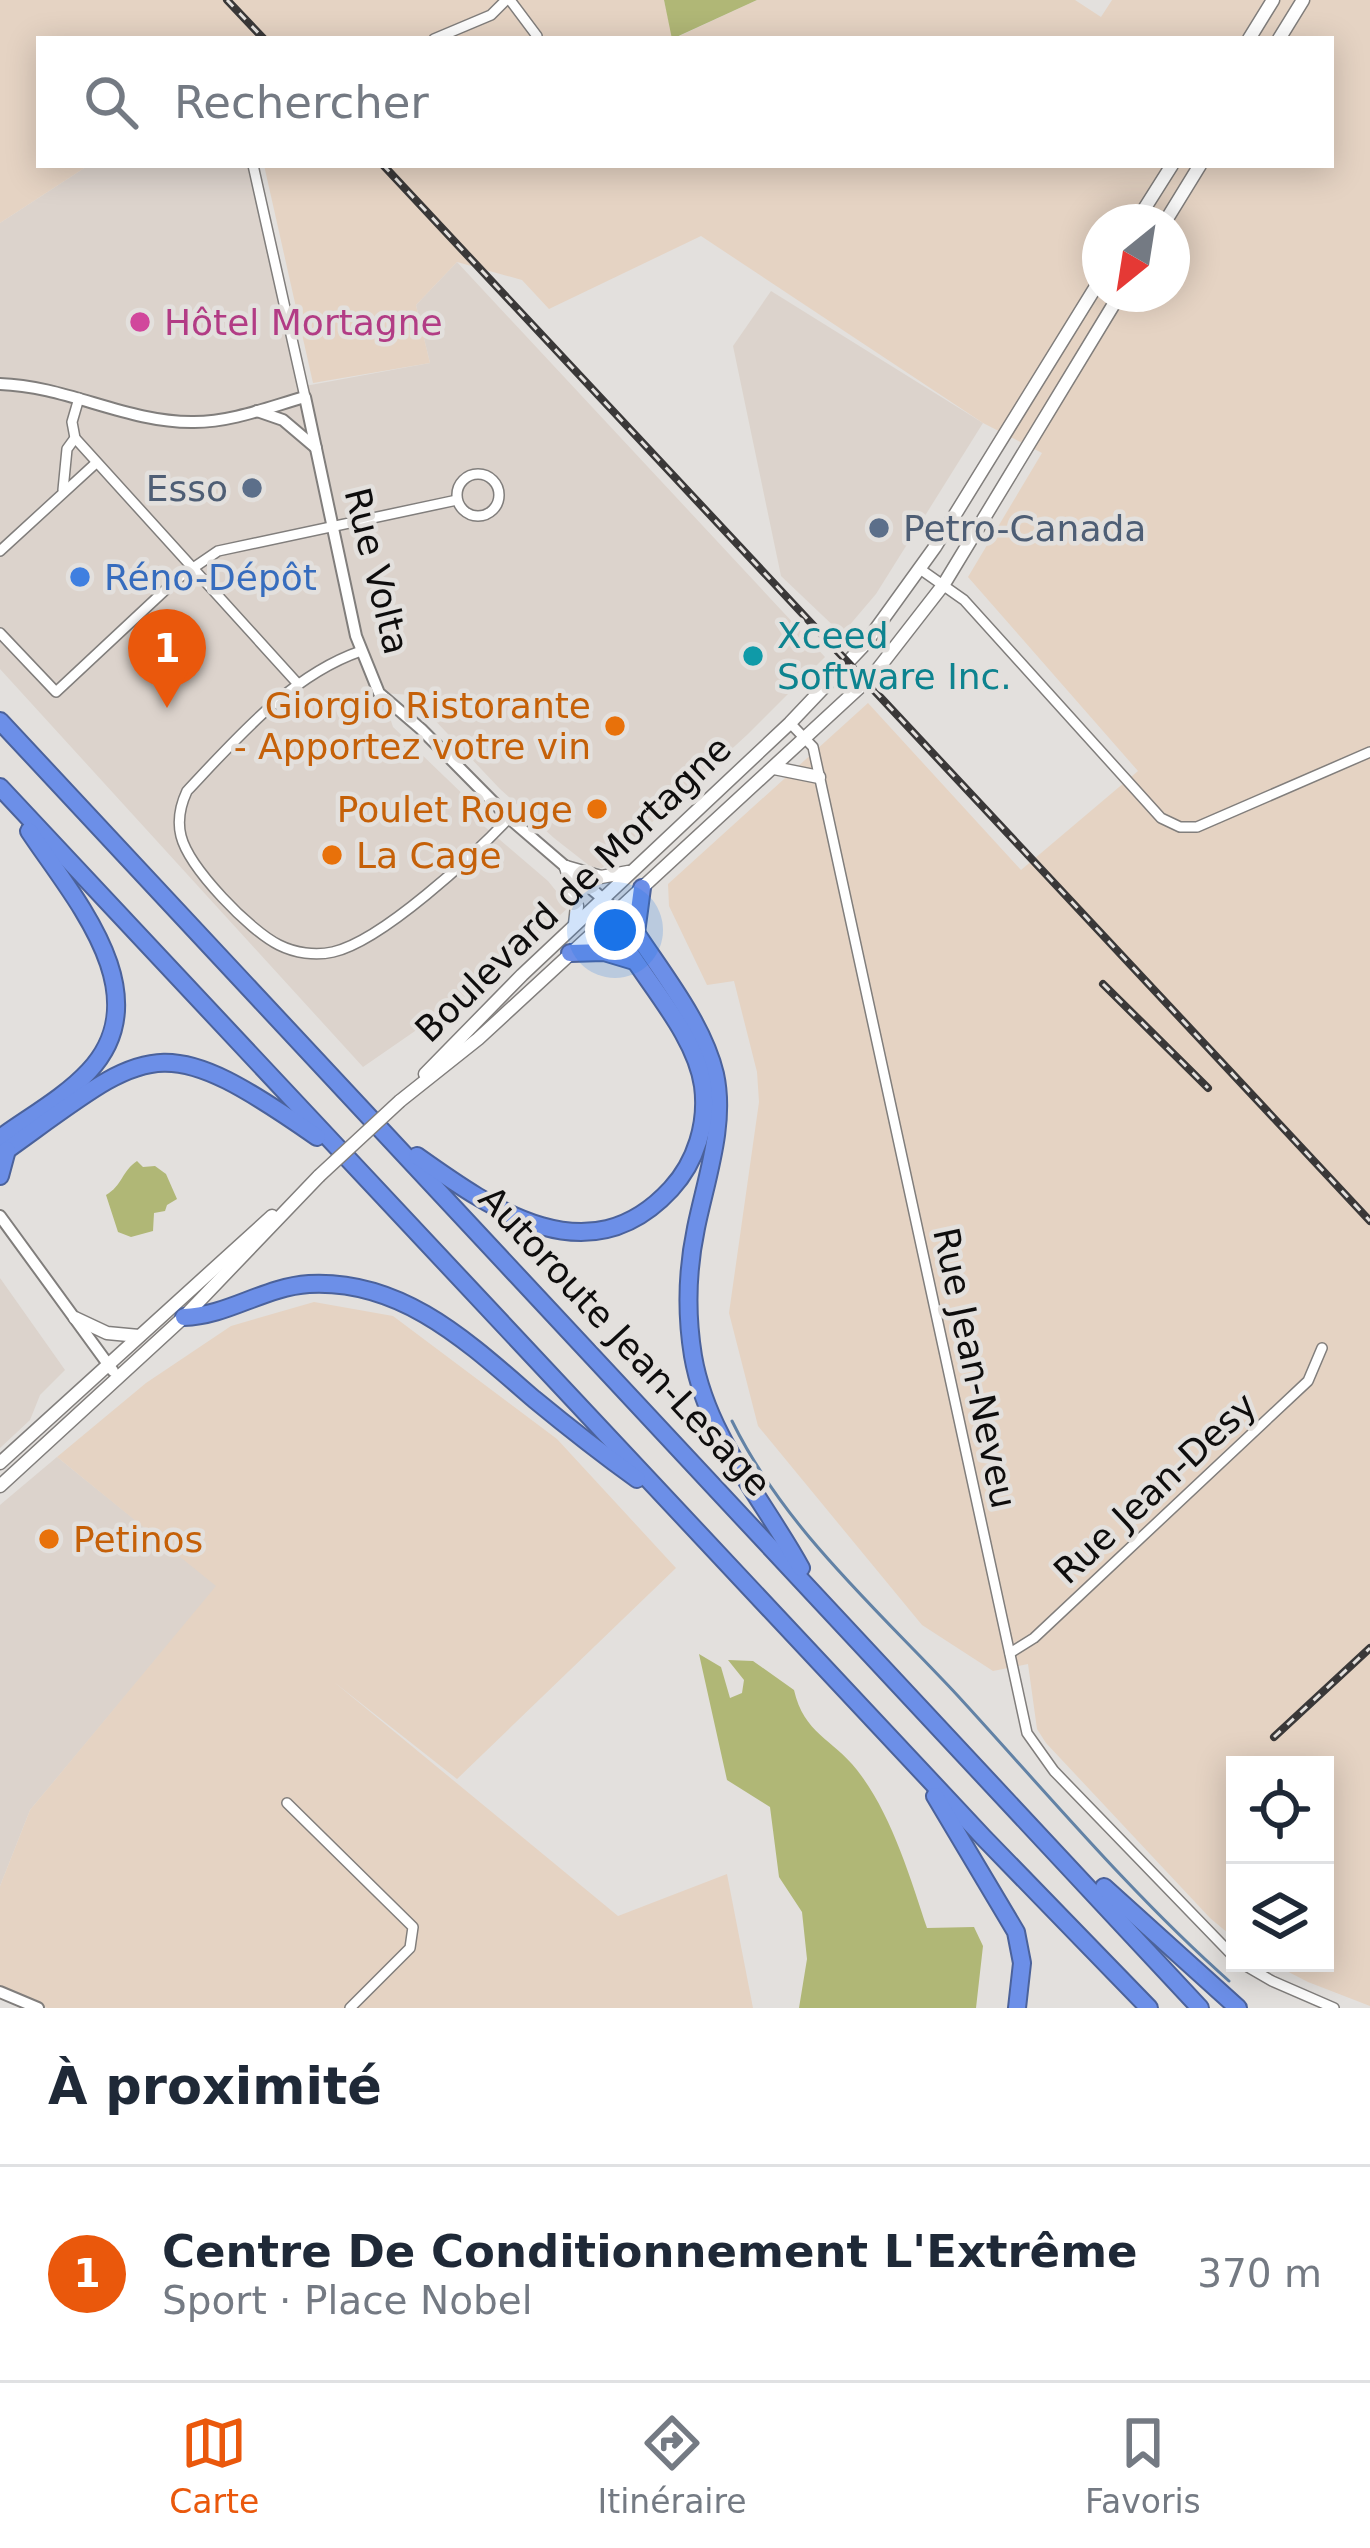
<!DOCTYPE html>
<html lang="fr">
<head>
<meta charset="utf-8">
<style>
  :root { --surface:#fff; --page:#f2f2f3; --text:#1f2937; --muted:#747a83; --line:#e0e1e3; --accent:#ea580c }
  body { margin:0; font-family:"DejaVu Sans",sans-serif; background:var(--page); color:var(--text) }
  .controls { position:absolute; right:36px; bottom:36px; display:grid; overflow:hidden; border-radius:0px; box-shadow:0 6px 30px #0003 }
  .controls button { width:108px; height:108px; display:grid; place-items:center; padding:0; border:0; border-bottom:3px solid var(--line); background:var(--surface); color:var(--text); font:60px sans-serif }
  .compass { position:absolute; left:1082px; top:204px; width:108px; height:108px; border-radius:50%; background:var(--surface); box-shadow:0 6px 30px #0003; rotate:210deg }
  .you { position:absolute; left:615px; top:930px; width:42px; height:42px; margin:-30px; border:9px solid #fff; border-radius:50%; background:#1a73e8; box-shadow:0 0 0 18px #1a73e833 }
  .badge { display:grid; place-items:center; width:78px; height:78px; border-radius:50%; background:var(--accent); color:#fff; font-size:39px; font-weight:700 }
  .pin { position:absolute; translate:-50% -99px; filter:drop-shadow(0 3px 6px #0008) }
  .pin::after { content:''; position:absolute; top:63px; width:42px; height:36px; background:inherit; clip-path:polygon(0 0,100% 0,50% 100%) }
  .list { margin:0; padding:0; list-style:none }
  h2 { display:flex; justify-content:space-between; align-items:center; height:156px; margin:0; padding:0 48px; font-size:51px }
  h2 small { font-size:39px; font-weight:400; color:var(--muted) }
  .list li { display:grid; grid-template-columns:78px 1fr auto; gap:36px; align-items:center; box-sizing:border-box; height:216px; padding:0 48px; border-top:3px solid var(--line) }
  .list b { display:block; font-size:45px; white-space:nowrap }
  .list p { margin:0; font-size:39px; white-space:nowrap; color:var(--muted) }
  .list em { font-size:39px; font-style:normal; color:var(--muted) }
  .icon { flex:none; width:66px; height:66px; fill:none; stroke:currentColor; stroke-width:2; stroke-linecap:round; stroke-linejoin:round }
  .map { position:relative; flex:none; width:1370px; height:2008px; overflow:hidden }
  .search { position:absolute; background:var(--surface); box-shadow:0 6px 30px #0003; left:36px; right:36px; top:36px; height:132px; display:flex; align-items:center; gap:30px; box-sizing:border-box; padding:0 42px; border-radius:0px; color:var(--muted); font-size:45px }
  .sheet { height:372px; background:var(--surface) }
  nav { display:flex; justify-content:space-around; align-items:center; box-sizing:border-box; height:168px; border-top:3px solid var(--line); background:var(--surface); font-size:33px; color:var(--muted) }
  nav a { display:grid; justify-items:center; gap:6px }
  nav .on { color:var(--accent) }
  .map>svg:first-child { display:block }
  .built { fill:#dcd3cc }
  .industrial { fill:#e5d3c3; fill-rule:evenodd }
  .green { fill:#b0b776 }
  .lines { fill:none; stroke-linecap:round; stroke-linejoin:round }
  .stream { stroke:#6282a5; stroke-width:3 }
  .minor-casing { stroke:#817e7c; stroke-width:12 }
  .tertiary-casing { stroke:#817e7c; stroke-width:14 }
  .secondary-casing { stroke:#817e7c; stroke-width:15 }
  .motorway-casing { stroke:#4b629b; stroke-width:20 }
  .minor { stroke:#fff; stroke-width:9 }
  .tertiary { stroke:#fff; stroke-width:10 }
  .secondary { stroke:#fff; stroke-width:12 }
  .motorway { stroke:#6c8fe8; stroke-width:16 }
  .rail-casing { stroke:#3a3838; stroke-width:8 }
  .rail { stroke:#e3e0dd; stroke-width:3; stroke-dasharray:9; stroke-linecap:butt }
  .secondary-bridge-casing { stroke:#817e7c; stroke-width:15; stroke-linecap:butt }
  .secondary-bridge { stroke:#fff; stroke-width:12 }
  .hotel-dot { fill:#d1479c; stroke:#e3e0dd; stroke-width:4.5 }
  .service-dot { fill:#5c6f8a; stroke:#e3e0dd; stroke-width:4.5 }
  .shop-dot { fill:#3f7fe0; stroke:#e3e0dd; stroke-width:4.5 }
  .culture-dot { fill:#0f9aa8; stroke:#e3e0dd; stroke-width:4.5 }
  .food-dot { fill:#e8710a; stroke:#e3e0dd; stroke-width:4.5 }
  .labels { text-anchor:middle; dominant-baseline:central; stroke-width:9; stroke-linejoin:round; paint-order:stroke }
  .hotel-label { font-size:36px; fill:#b23c85; stroke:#e3e0dd; text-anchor:start }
  .service-label { font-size:36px; fill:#4e5e75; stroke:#e3e0dd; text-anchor:end }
  .street-label { font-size:36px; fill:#0e0d0d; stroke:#e3e0dd }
  .shop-label { font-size:36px; fill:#366cbe; stroke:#e3e0dd; text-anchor:start }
  .culture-label { font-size:36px; fill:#0d838f; stroke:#e3e0dd; text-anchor:start }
  .food-label { font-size:36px; fill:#c56008; stroke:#e3e0dd; text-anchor:end }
</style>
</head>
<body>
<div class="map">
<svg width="1370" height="2008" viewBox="0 0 1370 2008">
  <rect width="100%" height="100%" fill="#e3e0dd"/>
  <g class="built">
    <path d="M 89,165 L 251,165 L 305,386 L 430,363 L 416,305 L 457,262 L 825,657 L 748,734 L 602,868 L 591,867 L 554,838 L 500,789 L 411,695 L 382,693 L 393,727 L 471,802 L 478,821 L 548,881 L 569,907 L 483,984 L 363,1067 L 0,669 L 0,223 Z"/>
    <path d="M 771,291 L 983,423 L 876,594 L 842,634 L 781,576 L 733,346 Z"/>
    <path d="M 0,1278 L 65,1370 L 40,1395 L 30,1420 L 0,1448 Z"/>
    <path d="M 57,1457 L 217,1586 L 30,1810 L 0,1886 L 0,1505 Z"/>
  </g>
  <g class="industrial">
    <path d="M 0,0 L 664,0 L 673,39 L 757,0 L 1075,0 L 1101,17 L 1112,0 L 1370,0 L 1370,2006 L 1308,1982 L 1271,1963 L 1325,1963 L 1325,1765 L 1235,1765 L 1235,1939 L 1210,1918 L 1046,1743 L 1037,1729 L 1028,1664 L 993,1671 L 922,1625 L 758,1426 L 729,1313 L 759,1102 L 757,1072 L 734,981 L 707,985 L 669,906 L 668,884 L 868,703 L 1021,870 L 1138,771 L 968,577 L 1042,453 L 983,423 L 701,236 L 549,309 L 522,280 L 457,262 L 416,305 L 430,363 L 313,383 L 264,165 L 1331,165 L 1331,39 L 39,39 L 39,165 L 89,165 L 0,223 ZM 1100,222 L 1172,222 L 1172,294 L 1100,294 Z"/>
    <path d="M 314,1302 L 393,1316 L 557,1439 L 676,1568 L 457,1779 L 334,1682 L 618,1916 L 727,1874 L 753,2008 L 47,2008 L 0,1988 L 0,1886 L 30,1810 L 216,1586 L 57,1457 L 146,1383 L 231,1326 Z"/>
  </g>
  <g class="green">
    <path d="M 664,0 L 757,0 L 672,39 Z"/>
    <path d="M 137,1161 L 143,1167 L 155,1166 L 166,1174 L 177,1199 L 167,1205 L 165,1211 L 154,1213 L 153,1231 L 131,1237 L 118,1232 L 106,1195 C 122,1186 122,1171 137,1161 Z"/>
    <path d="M 699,1654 L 721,1667 L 730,1698 L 742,1693 L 744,1680 L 728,1660 L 753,1661 L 794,1690 C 804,1734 832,1738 857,1770 C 891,1813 910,1877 927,1928 L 974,1927 L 983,1946 L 976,2008 L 799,2008 L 807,1959 L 802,1912 L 779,1877 L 770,1807 L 727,1780 Z"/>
  </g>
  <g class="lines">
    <path class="stream" d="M 732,1421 C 785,1529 877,1609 958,1696 C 1046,1792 1131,1894 1229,1981"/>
    <g class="minor-casing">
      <g id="minor">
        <path d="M 510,0 L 537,36"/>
        <path d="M 434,39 L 491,15 L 506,0"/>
        <path d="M 253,165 L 305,397"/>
        <path d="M 79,398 L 72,422 L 75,438 L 298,684"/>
        <circle cx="478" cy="495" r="21"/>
        <path d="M 63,490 L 67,449 L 75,438"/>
        <path d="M 0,551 L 96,463"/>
        <path d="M 920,569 L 964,600 L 1161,818 L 1180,827 L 1197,827 L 1370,752"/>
        <path d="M 0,633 L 56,692 L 177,579 L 218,551 L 457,500"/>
        <path d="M 361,651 C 291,675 237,738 187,791 C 180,806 177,820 181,836 C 189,868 250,931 279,945 C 295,953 315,956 333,952 C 382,941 474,855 509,818"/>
        <path d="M 790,723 L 813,747 L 1027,1733 L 1054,1771 L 1235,1958"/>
        <path d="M 1010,1653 L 1034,1638 L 1308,1381 L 1322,1348"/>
        <path d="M 287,1803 L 413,1927 L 410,1948 L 350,2008"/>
        <path d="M 1241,1963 L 1272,1981 L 1334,2008"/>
      </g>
    </g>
    <g class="tertiary-casing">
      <g id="tertiary">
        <path d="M 0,384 C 67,386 127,423 194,422 C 232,422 269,407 305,397 L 356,636 L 379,693 L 421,729 L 509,818 L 609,904"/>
        <path d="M 257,411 L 283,420 L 316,448"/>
        <path d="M 0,1216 L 113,1371"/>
        <path d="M 0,1992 L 38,2008"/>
      </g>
    </g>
    <g class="secondary-casing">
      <g id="secondary">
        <path d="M 1249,39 L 1273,0"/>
        <path d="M 1279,39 L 1303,0"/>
        <path d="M 1136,222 L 1172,165"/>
        <path d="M 1165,222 L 1200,165"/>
        <path d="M 774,768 L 819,777"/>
        <path d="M 566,867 L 601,877 L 628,872"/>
        <path d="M 566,867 L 577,906 L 575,924"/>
        <path d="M 425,1074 L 522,975 L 790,723 L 865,644 L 935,547 L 1100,280"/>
        <path d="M 400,1101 L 478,1039 L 874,674 L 944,584 L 1120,294"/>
        <path d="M 75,1318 L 107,1333 L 139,1336"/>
        <path d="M 0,1463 L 272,1216"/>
        <path d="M 0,1486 L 184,1317 L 319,1176"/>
      </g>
    </g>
    <g class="motorway-casing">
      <g id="motorway">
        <path d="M 0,721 L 1200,2008"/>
        <path d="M 0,787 L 984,1838 L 1149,2008"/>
        <path d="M 616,910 L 629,922 C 658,968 702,1020 715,1074 C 726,1124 706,1179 696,1228 C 687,1271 686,1313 693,1356 C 707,1437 763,1499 801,1568"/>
        <path d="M 636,933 L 642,888"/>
        <path d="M 570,953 L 604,952 L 634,961"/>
        <path d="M 0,1138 C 29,1117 65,1097 89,1071 C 161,994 72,896 29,831"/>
        <path d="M 0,1155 C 150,1048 155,1024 317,1137"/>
        <path d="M 417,1156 C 493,1210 589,1278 671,1189 C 696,1162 708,1123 703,1086 C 695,1028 634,971 609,917"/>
        <path d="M 0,1176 L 7,1150"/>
        <path d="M 184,1317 C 227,1316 264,1287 309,1284 C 402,1279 468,1342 534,1399 C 568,1427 601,1453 637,1479"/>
        <path d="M 935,1796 L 1016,1932 L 1022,1963 L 1017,2008"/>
        <path d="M 1104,1887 L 1238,2008"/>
      </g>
    </g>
    <use href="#minor" class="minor"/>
    <use href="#tertiary" class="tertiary"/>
    <use href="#secondary" class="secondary"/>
    <use href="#motorway" class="motorway"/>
    <g class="rail-casing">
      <g id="rail">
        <path d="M 227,0 L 264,39"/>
        <path d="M 383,165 L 1370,1221"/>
        <path d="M 1103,984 L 1208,1088"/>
        <path d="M 1274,1737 L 1370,1648"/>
      </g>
    </g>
    <use href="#rail" class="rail"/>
    <g class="secondary-bridge-casing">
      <path id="secondary-bridge" d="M 319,1176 L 400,1101"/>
    </g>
    <use href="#secondary-bridge" class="secondary-bridge"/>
  </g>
  <circle class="hotel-dot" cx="140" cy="322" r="12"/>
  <g class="service-dot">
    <circle cx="252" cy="488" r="12"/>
    <circle cx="879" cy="528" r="12"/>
  </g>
  <circle class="shop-dot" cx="80" cy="577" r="12"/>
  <circle class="culture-dot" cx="753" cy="656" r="12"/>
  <g class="food-dot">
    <circle cx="615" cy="726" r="12"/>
    <circle cx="597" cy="809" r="12"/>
    <circle cx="332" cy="855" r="12"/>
    <circle cx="49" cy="1539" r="12"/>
  </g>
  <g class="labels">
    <g class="hotel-label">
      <text x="164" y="322">Hôtel Mortagne</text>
    </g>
    <g class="service-label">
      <text x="228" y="488">Esso</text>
      <text x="903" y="528" text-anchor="start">Petro-Canada</text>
    </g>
    <g class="street-label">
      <text transform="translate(377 571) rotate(76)">Rue Volta</text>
      <text transform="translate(573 889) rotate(-44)">Boulevard de Mortagne</text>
      <text transform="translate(625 1341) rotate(47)">Autoroute Jean-Lesage</text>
      <text transform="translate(975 1368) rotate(78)">Rue Jean-Neveu</text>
      <text transform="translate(1155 1488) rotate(-43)">Rue Jean-Desy</text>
    </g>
    <g class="shop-label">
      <text x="104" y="577">Réno-Dépôt</text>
    </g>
    <g class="culture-label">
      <text x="777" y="635">Xceed<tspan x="777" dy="41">Software Inc.</tspan></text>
    </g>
    <g class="food-label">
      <text x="591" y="705">Giorgio Ristorante<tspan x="591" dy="41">- Apportez votre vin</tspan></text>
      <text x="573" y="809">Poulet Rouge</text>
      <text x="356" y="855" text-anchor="start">La Cage</text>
      <text x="73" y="1539" text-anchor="start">Petinos</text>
    </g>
  </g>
</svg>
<div class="controls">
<button><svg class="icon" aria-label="locate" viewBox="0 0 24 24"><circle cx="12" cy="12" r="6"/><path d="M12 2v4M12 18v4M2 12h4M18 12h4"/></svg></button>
<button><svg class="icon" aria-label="layers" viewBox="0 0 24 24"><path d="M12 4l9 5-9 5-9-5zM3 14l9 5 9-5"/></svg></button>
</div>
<svg class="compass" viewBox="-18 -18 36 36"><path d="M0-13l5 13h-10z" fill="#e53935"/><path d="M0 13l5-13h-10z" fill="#747a83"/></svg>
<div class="you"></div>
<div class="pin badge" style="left:167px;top:708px">1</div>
<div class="search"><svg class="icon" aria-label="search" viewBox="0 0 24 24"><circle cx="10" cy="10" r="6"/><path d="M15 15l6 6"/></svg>Rechercher</div>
</div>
<section class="sheet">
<h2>À proximité<small></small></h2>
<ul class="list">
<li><span class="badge">1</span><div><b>Centre De Conditionnement L'Extrême</b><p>Sport · Place Nobel</p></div><em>370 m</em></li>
</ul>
</section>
<nav>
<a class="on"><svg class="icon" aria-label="map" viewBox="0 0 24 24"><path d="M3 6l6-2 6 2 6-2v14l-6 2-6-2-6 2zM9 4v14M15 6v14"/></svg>Carte</a>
<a><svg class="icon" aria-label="directions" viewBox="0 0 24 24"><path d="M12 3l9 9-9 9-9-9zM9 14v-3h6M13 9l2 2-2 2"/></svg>Itinéraire</a>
<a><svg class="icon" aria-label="saved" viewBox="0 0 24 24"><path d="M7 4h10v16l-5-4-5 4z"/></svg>Favoris</a>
</nav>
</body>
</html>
